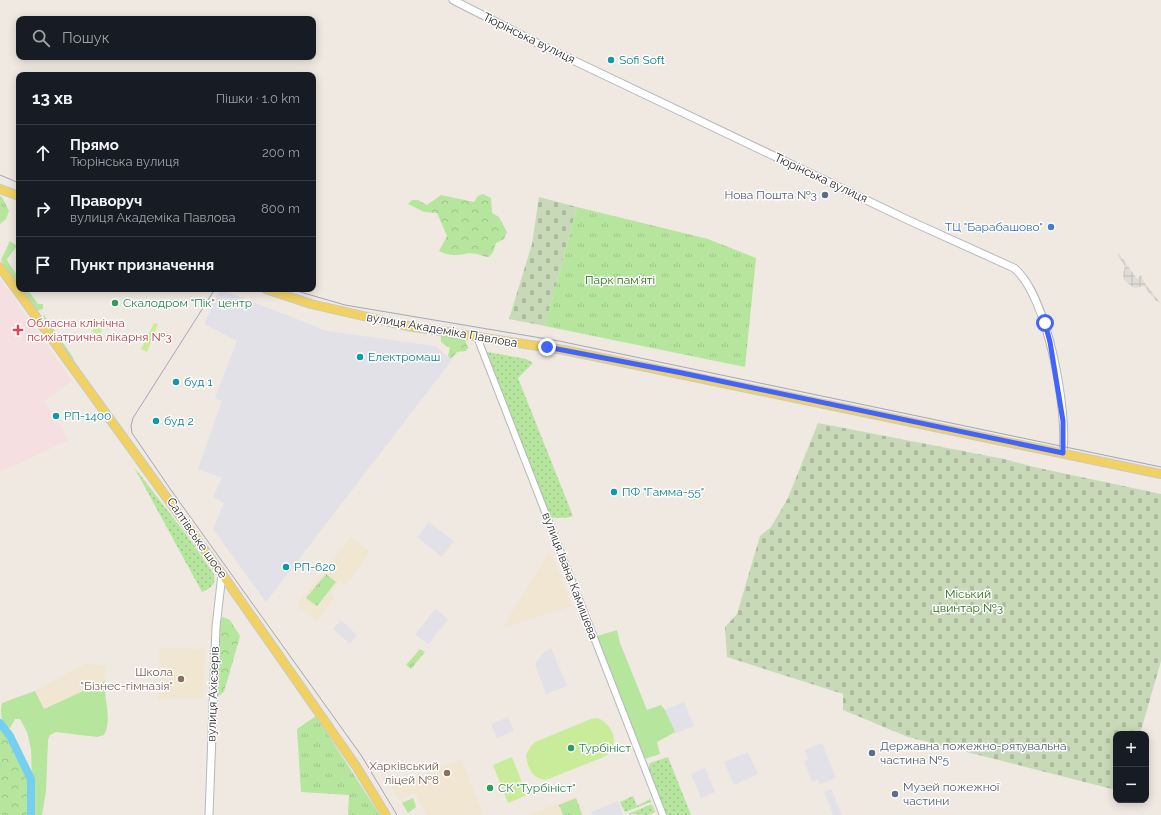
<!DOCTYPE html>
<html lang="uk">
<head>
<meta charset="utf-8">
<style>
  :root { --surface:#171b24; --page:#20242c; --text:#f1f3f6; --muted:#9ea1a6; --line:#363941 }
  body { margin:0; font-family:Raleway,sans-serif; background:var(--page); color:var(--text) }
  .controls { position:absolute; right:12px; bottom:12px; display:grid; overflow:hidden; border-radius:8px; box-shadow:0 2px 10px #0003 }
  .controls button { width:36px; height:36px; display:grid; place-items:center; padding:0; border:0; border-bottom:1px solid var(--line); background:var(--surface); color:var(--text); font:20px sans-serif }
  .stop { position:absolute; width:12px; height:12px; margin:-9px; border:3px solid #4264fb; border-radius:50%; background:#fff }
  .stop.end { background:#4264fb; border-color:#fff; box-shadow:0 1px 4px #0008 }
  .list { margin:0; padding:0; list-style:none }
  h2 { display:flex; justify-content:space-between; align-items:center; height:52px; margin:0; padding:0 16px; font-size:17px }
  h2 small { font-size:13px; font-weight:400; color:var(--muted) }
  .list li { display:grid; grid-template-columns:26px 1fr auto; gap:12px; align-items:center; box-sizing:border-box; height:56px; padding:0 16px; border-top:1px solid var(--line) }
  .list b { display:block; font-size:15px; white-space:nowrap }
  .list p { margin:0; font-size:13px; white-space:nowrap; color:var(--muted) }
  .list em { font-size:13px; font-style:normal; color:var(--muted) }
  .icon { flex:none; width:22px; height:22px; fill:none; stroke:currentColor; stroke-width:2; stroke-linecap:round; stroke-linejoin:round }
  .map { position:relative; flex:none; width:1161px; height:815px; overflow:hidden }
  .search { position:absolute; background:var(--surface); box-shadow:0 2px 10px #0003; left:16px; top:16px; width:300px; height:44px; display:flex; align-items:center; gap:10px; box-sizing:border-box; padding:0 14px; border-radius:8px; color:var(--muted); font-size:15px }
  .panel { position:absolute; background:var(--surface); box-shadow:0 2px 10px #0003; left:16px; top:72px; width:300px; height:220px; border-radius:8px }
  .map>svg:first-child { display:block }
  .industrial { fill:#e3e1e8 }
  .education { fill:#f0e6d1 }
  .medical { fill:#f5dfe0 }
  .grass { fill:#b6e59e }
  .forest { fill:url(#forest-crowns) }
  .cemetery { fill:url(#cemetery-stones) }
  .park { fill:url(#park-tufts) }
  .garden { fill:url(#garden-dots) }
  .pitch { fill:#c9ec9a }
  .plaza { fill:url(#plaza-grid) }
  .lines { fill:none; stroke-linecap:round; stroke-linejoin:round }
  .river { stroke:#75cff0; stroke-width:8 }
  .tertiary-casing { stroke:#b4b7c1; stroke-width:8 }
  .secondary-casing { stroke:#b4b7c1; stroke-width:9 }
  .primary-casing { stroke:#c9c9c9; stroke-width:10 }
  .tertiary { stroke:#fff; stroke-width:6 }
  .secondary { stroke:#fff; stroke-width:7 }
  .primary { stroke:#f2d163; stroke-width:8 }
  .tram { stroke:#a3a6b8; stroke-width:1 }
  .route { stroke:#4264fb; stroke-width:5 }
  .culture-dot { fill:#0f9aa8; stroke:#fff; stroke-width:1.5 }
  .service-dot { fill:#5c6f8a; stroke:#fff; stroke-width:1.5 }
  .shop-dot { fill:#3f7fe0; stroke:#fff; stroke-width:1.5 }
  .leisure-dot { fill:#2e9e5b; stroke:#fff; stroke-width:1.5 }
  .health-dot { fill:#e0444e; stroke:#fff; stroke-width:1.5 }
  .education-dot { fill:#8d6e63; stroke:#fff; stroke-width:1.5 }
  .labels { text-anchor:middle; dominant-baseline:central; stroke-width:3; stroke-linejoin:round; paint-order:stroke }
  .street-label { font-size:12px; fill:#2e2e2e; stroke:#fff }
  .culture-label { font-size:12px; fill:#0d838f; stroke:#fff; text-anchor:start }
  .service-label { font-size:12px; fill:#4e5e75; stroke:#fff; text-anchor:start }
  .shop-label { font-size:12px; fill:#366cbe; stroke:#fff; text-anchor:end }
  .park-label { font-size:12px; fill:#2c6e1b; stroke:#fff }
  .leisure-label { font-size:12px; fill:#27864d; stroke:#fff; text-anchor:start }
  .health-label { font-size:12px; fill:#be3a42; stroke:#fff; text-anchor:start }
  .education-label { font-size:12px; fill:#785e54; stroke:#fff; text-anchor:end }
</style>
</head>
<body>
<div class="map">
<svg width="1161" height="815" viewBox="0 0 1161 815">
  <defs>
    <pattern id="forest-crowns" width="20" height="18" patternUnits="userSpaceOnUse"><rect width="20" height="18" fill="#b6e59e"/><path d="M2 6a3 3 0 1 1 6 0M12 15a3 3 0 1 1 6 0" fill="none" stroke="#9dc588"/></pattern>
    <pattern id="cemetery-stones" width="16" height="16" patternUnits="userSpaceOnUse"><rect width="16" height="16" fill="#c8d9b8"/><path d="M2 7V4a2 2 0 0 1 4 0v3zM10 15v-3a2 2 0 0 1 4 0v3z" fill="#acbb9e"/></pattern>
    <pattern id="park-tufts" width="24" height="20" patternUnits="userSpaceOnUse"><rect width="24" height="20" fill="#b6e59e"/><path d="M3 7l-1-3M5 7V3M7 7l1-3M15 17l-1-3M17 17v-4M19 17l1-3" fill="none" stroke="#9dc588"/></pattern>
    <pattern id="garden-dots" width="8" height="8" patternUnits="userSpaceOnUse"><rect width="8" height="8" fill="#b6e59e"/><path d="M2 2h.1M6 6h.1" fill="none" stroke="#9dc588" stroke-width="1.8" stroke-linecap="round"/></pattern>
    <pattern id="plaza-grid" width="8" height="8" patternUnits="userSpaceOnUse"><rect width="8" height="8" fill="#dfdcd8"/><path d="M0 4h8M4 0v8" fill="none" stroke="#c0bdba"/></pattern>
  </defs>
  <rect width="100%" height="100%" fill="#efe9e1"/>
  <g class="industrial">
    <path d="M 220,289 L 327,331 L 435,346 L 452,360 L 266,602 L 213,529 L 224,503 L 213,497 L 222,478 L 198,469 L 222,401 L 215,398 L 237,341 L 204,324 Z"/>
    <path d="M 429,522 L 454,541 L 442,557 L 417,537 Z"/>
    <path d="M 435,609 L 448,619 L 429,644 L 415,635 Z"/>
    <path d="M 341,620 L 357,635 L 350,644 L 333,629 Z"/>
    <path d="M 551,648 L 567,686 L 546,694 L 535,664 L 544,652 Z"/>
    <path d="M 684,702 L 694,726 L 675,734 L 665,710 Z"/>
    <path d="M 508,717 L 514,731 L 497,738 L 491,724 Z"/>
    <path d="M 822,743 L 836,778 L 820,784 L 818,779 L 812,782 L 804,762 L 808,759 L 805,750 Z"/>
    <path d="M 748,752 L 758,774 L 734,785 L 724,762 Z"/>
    <path d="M 705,768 L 715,792 L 701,798 L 691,774 Z"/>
    <path d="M 831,789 L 842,815 L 831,815 L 833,814 L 824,792 Z"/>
    <path d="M 618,801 L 623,815 L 592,815 L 591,812 Z"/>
  </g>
  <g class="education">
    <path d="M 351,537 L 370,552 L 345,585 L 340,581 L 330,593 L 335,597 L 317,621 L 297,605 Z"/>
    <path d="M 550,551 L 572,606 L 502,628 Z"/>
    <path d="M 159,648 L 205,649 L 203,698 L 158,699 Z"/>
    <path d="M 87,663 L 106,666 L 105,681 L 44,709 L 35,691 Z"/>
    <path d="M 461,759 L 483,815 L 426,815 L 415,793 L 399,800 L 392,787 Z"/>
    <path d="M 576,796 L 584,815 L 529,815 Z"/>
  </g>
  <path class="medical" d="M 0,279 L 72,381 L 44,402 L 69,440 L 0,472 Z"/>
  <g class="grass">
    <path d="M 10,241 L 17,246 L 7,259 L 8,262 L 19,278 L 19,286 L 1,260 Z"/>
    <path d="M 21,289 L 27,289 L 38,304 L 43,304 L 43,309 L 37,311 Z"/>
    <path d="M 44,315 L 74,359 L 71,361 L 42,319 Z"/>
    <path d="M 617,630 L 620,643 L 647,710 L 661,705 L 665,710 L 675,732 L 657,742 L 660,754 L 641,760 L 594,637 Z"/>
    <path d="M 105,681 C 103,698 113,719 104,735 L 97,737 L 56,732 L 50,735 L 48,740 L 46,791 L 42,815 L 33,815 L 31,749 L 27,732 L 20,719 L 15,719 L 10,728 L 5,727 C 1,719 0,711 2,703 L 35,691 L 44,709 Z"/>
    <path d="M 413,798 L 416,807 L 408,813 L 402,803 Z"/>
  </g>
  <g class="forest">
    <path d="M 483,194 L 491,198 L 492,213 L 499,217 L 507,232 L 504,239 L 496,243 L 493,252 L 489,257 C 484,257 481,255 477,254 C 463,251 459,260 439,251 L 447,236 L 437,213 L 424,212 L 408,204 L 412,200 L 418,200 L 427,205 L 441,195 L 474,202 L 478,196 Z"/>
    <path d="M 441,336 L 465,339 L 468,348 L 466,351 L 457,352 L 451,359 L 448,356 L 450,348 L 441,342 Z"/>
    <path d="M 223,617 L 230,620 L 240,636 L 224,692 L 218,696 L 220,620 Z"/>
    <path d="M 0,727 L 20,760 L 29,781 L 29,815 L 0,815 Z"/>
  </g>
  <g class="cemetery">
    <path d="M 539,197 L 577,207 L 545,326 L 509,319 L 532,244 Z"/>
    <path d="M 818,423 L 1004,459 L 1034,467 L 1161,494 L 1161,661 L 1140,734 L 1116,734 L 1116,790 L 908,737 L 843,710 L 843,694 L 727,657 L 725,627 L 737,614 L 760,536 L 771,527 L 788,498 Z"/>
  </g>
  <g class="park">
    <path d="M 0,196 L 2,197 L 9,211 L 6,219 L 0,224 Z"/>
    <path d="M 577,207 L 708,239 L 756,258 L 745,367 L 545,326 Z"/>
    <path d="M 326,574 L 336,582 L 317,606 L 306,598 Z"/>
    <path d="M 420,649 L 425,652 L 411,669 L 406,665 Z"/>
    <path d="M 316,716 L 380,815 L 348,815 L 349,795 L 301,792 L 297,729 Z"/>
    <path d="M 576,798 L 582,815 L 563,815 L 559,805 Z"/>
  </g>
  <g class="garden">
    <path d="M 482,351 L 526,359 L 533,363 L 518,378 L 573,516 C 564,519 557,517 548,518 Z"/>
    <path d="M 134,467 L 188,537 L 214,574 C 216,585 211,588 202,592 Z"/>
    <path d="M 668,757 L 691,815 L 666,815 L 648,768 L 650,763 Z"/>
    <path d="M 633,796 L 637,806 L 650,799 L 651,802 L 625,812 L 620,802 Z"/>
    <path d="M 652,804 L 655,812 L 648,815 L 628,814 Z"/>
  </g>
  <g class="pitch">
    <path d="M 96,321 L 104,323 L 100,335 L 92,332 Z"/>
    <path d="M 154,323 L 158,324 L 147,352 L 141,349 Z"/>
    <path d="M 598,718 C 614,726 620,744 606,756 L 546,780 C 532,778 528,769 526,755 L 531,746 L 535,742 L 591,719 Z"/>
    <path d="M 512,757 L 527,795 L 508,803 L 493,765 Z"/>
  </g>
  <path class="plaza" d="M 1118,252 L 1137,279 L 1141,275 L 1144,282 L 1161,304 L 1154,299 L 1144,286 L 1134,288 L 1125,281 L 1123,275 L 1125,266 L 1118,256 Z"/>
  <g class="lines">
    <path class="river" d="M 0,723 L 10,736 L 31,779 L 31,815"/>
    <g class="tertiary-casing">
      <path id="tertiary" d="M 477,337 L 663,815"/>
    </g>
    <g class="secondary-casing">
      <g id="secondary">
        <path d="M 453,0 L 537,43 L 908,220 L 1014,268 C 1048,296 1068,411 1063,453"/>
        <path d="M 209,815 L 216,627 L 222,574"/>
      </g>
    </g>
    <g class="primary-casing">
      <g id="primary">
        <path d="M 0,189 L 19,196"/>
        <path d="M 0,267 L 222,574 L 356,766 L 386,815"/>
        <path d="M 266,289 L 311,304 L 407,326 L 564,350 L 1161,474"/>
      </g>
    </g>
    <use href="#tertiary" class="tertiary"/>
    <use href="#secondary" class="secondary"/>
    <use href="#primary" class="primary"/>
    <g class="tram">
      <path d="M 0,175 L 19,183"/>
      <path d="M 215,289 L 133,418 L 131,426 L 132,433 L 171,490 L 361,755 L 397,815"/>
      <path d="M 290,289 L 345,305 L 559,341 L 1161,467"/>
    </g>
  </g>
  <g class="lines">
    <path class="route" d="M 547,347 L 682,373 L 1063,453 L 1063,421 L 1050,342 L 1045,323"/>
  </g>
  <g class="culture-dot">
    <circle cx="611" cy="60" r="4"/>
    <circle cx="360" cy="357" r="4"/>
    <circle cx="176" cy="382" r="4"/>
    <circle cx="56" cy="416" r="4"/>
    <circle cx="156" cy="421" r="4"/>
    <circle cx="614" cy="492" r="4"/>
    <circle cx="286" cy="567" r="4"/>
  </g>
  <g class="service-dot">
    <circle cx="825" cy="195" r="4"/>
    <circle cx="872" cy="753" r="4"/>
    <circle cx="895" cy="794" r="4"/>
  </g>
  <circle class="shop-dot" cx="1051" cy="227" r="4"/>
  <g class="leisure-dot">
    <circle cx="115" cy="303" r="4"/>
    <circle cx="571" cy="748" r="4"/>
    <circle cx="490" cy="788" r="4"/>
  </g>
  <path class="health-dot" d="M16 324h4v4h4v4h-4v4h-4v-4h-4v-4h4z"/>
  <g class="education-dot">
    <circle cx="181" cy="679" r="4"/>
    <circle cx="447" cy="773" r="4"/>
  </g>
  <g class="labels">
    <g class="street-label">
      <text transform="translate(529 38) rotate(26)">Тюрінська вулиця</text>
      <text transform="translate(821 178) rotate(25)">Тюрінська вулиця</text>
      <text transform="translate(442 330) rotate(10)">вулиця Академіка Павлова</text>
      <text transform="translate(197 538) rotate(55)">Салтівське шосе</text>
      <text transform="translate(570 576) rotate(69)">вулиця Івана Камишева</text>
      <text transform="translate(213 694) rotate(-88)">вулиця Ахієзерів</text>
    </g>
    <g class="culture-label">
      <text x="619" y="60">Sofi Soft</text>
      <text x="368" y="357">Електромаш</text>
      <text x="184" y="382">буд 1</text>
      <text x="64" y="416">РП-1400</text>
      <text x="164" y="421">буд 2</text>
      <text x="622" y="492">ПФ "Гамма-55"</text>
      <text x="294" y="567">РП-620</text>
    </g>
    <g class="service-label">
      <text x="817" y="195" text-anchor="end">Нова Пошта №3</text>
      <text x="880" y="746">Державна пожежно-рятувальна<tspan x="880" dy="14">частина №5</tspan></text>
      <text x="903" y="787">Музей пожежної<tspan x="903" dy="14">частини</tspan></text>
    </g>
    <g class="shop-label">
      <text x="1043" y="227">ТЦ "Барабашово"</text>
    </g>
    <g class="park-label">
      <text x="620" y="280">Парк пам'яті</text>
      <text x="968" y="594">Міський<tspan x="968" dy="14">цвинтар №3</tspan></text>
    </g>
    <g class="leisure-label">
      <text x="123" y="303">Скалодром "Пік" центр</text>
      <text x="579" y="748">Турбініст</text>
      <text x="498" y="788">СК "Турбініст"</text>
    </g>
    <g class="health-label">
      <text x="27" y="323">Обласна клінічна<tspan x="27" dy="14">психіатрична лікарня №3</tspan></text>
    </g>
    <g class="education-label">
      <text x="173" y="672">Школа<tspan x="173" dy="14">"Бізнес-гімназія"</tspan></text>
      <text x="439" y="766">Харківський<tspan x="439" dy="14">ліцей №8</tspan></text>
    </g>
  </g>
</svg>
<div class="controls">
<button>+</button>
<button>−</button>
</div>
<div class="stop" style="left:1045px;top:323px"></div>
<div class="stop end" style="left:547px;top:347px"></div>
<div class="search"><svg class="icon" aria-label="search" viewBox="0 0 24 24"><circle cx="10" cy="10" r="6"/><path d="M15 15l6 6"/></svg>Пошук</div>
<section class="panel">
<h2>13 хв<small>Пішки · 1.0 km</small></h2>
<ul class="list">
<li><svg class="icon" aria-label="ahead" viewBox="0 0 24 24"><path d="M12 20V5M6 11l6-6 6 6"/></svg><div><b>Прямо</b><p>Тюрінська вулиця</p></div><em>200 m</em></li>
<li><svg class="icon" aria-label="right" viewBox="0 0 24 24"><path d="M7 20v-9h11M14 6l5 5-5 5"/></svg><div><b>Праворуч</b><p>вулиця Академіка Павлова</p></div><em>800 m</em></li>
<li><svg class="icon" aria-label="arrive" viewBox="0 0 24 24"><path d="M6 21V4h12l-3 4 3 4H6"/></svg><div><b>Пункт призначення</b></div></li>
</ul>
</section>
</div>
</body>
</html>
